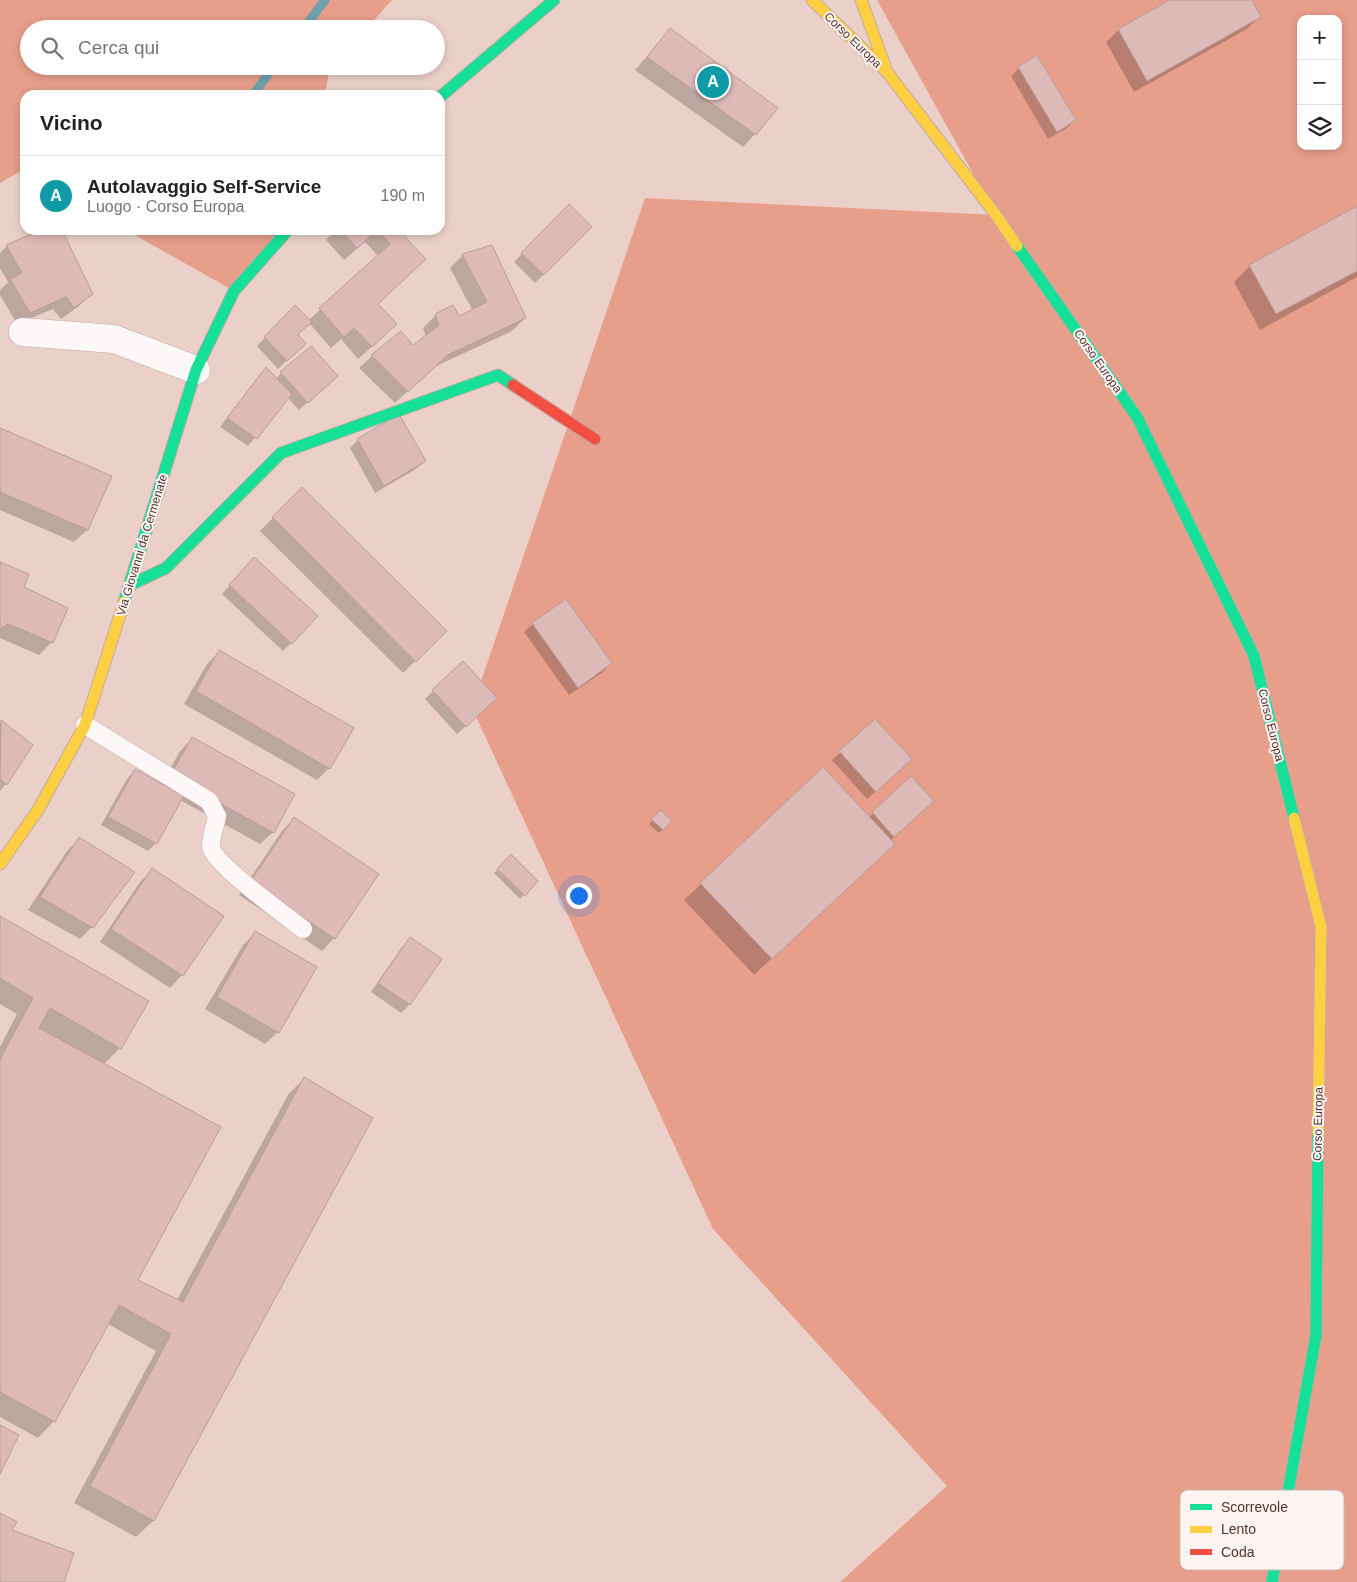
<!DOCTYPE html>
<html lang="it">
<head>
<meta charset="utf-8">
<style>
  :root { --surface:#fff; --page:#f2f2f2; --text:#222; --muted:#767676; --line:#e0e0e0; --accent:#d93025 }
  body { margin:0; font-family:Arial,sans-serif; background:var(--page); color:var(--text) }
  .controls { position:absolute; right:15px; top:15px; display:grid; overflow:hidden; border-radius:10px; box-shadow:0 2px 8px #0003 }
  .controls button { width:45px; height:45px; display:grid; place-items:center; padding:0; border:0; border-bottom:1px solid var(--line); background:var(--surface); color:var(--text); font:25px sans-serif }
  .you { position:absolute; left:578px; top:895px; width:18px; height:18px; margin:-12px; border:4px solid #fff; border-radius:50%; background:#1a73e8; box-shadow:0 0 0 8px #1a73e833 }
  .badge { display:grid; place-items:center; width:32px; height:32px; border-radius:50%; background:var(--accent); color:#fff; font-size:16px; font-weight:700 }
  .pin { position:absolute; translate:-50% -50%; border:2px solid #fff; box-shadow:0 1px 5px #0006 }
  .list { margin:0; padding:0; list-style:none }
  h2 { display:flex; justify-content:space-between; align-items:center; height:65px; margin:0; padding:0 20px; font-size:21px }
  h2 small { font-size:16px; font-weight:400; color:var(--muted) }
  .list li { display:grid; grid-template-columns:32px 1fr auto; gap:15px; align-items:center; box-sizing:border-box; height:80px; padding:0 20px; border-top:1px solid var(--line) }
  .list b { display:block; font-size:19px; white-space:nowrap }
  .list p { margin:0; font-size:16px; white-space:nowrap; color:var(--muted) }
  .list em { font-size:16px; font-style:normal; color:var(--muted) }
  .icon { flex:none; width:28px; height:28px; fill:none; stroke:currentColor; stroke-width:2; stroke-linecap:round; stroke-linejoin:round }
  .map { position:relative; flex:none; width:1357px; height:1582px; overflow:hidden }
  .search { position:absolute; background:var(--surface); box-shadow:0 2px 8px #0003; left:20px; top:20px; width:425px; height:55px; display:flex; align-items:center; gap:12px; box-sizing:border-box; padding:0 18px; border-radius:28px; color:var(--muted); font-size:19px }
  .panel { position:absolute; background:var(--surface); box-shadow:0 2px 8px #0003; left:20px; top:90px; width:425px; height:145px; border-radius:15px }
  .map>svg:first-child { display:block }
  .forest { fill:#e79e8b; fill-rule:evenodd }
  .shadow { fill:#0003 }
  .lines { fill:none; stroke-linecap:round; stroke-linejoin:round }
  .stream { stroke:#6da1ad; stroke-width:9 }
  .building { fill:#ddb9b8; stroke:#b89d9b }
  .lane-casing { stroke:#c4aaa3; stroke-width:19 }
  .street-casing { stroke:#c4aaa3; stroke-width:29 }
  .fast-casing { stroke:#c4aaa3; stroke-width:13 }
  .slow-casing { stroke:#c4aaa3; stroke-width:13 }
  .jam-casing { stroke:#c4aaa3; stroke-width:13 }
  .lane { stroke:#fcf8f7; stroke-width:18 }
  .street { stroke:#fcf8f7; stroke-width:28 }
  .fast { stroke:#16e098; stroke-width:11 }
  .slow { stroke:#ffcf43; stroke-width:11 }
  .jam { stroke:#f24e42; stroke-width:11 }
  .labels { text-anchor:middle; dominant-baseline:central; stroke-width:4; stroke-linejoin:round; paint-order:stroke }
  .street-label { font-size:12px; fill:#54332b; stroke:#fdf4f2 }
  .key { fill:#fdf4f2; stroke:#cabab6; stroke-width:1 }
  .key-label { font-size:14px; fill:#54332b }
</style>
</head>
<body>
<div class="map">
<svg width="1357" height="1582" viewBox="0 0 1357 1582">
  <rect width="100%" height="100%" fill="#ebd0c9"/>
  <g class="forest">
    <path d="M 0,0 L 392,0 L 366,29 L 29,29 L 29,66 L 333,66 L 329,71 L 325,95 L 25,95 L 25,173 L 21,171 L 0,183 Z"/>
    <path d="M 877,0 L 1357,0 L 1357,1582 L 840,1582 L 947,1486 L 713,1229 L 472,708 L 645,198 L 996,215 ZM 1301,19 L 1338,19 L 1338,146 L 1301,146 Z"/>
    <path d="M 126,230 L 288,230 L 234,291 Z"/>
  </g>
  <g class="shadow">
    <path d="M 1172,0 L 1250,0 L 1260,16 L 1247,29 L 1134,92 L 1106,42 L 1119,30 Z"/>
    <path d="M 671,29 L 755,134 L 743,147 L 635,70 Z"/>
    <path d="M 1019,68 L 1075,120 L 1067,128 L 1048,139 L 1011,76 Z"/>
    <path d="M 569,206 L 590,227 L 535,283 L 514,262 Z"/>
    <path d="M 1357,208 L 1357,277 L 1260,330 L 1234,282 L 1250,266 Z"/>
    <path d="M 44,230 L 60,230 L 91,293 L 79,306 L 61,319 L 53,309 L 17,324 L 0,295 L 0,290 L 8,282 L 0,268 L 0,253 L 7,246 Z"/>
    <path d="M 336,230 L 408,230 L 402,236 L 376,305 L 383,337 L 358,359 L 341,339 L 331,348 L 309,323 L 296,335 L 304,344 L 278,369 L 257,346 L 295,307 L 309,320 L 378,256 L 365,242 L 344,260 L 326,240 Z"/>
    <path d="M 491,247 L 525,318 L 512,331 L 434,367 L 395,403 L 359,368 L 372,356 L 401,333 L 413,346 L 426,336 L 423,328 L 436,315 L 459,318 L 473,311 L 450,268 L 463,255 Z"/>
    <path d="M 266,369 L 276,379 L 281,373 L 328,384 L 299,410 L 288,398 L 248,446 L 220,427 L 258,377 Z"/>
    <path d="M 0,429 L 110,477 L 87,530 L 74,542 L 0,510 Z"/>
    <path d="M 358,440 L 425,461 L 416,469 L 375,493 L 350,448 Z"/>
    <path d="M 302,488 L 445,631 L 403,673 L 260,531 Z"/>
    <path d="M 0,563 L 22,588 L 52,642 L 39,655 L 0,638 Z"/>
    <path d="M 246,567 L 291,643 L 283,651 L 222,594 Z"/>
    <path d="M 566,601 L 611,663 L 603,672 L 569,695 L 524,632 L 533,624 Z"/>
    <path d="M 219,652 L 329,768 L 317,780 L 184,704 L 207,664 Z"/>
    <path d="M 433,691 L 488,706 L 457,734 L 425,699 Z"/>
    <path d="M 875,721 L 902,768 L 867,799 L 832,760 Z"/>
    <path d="M 1,722 L 6,784 L 0,791 L 0,723 Z"/>
    <path d="M 192,739 L 273,832 L 260,844 L 180,800 L 156,843 L 148,851 L 101,825 L 127,779 L 135,770 L 161,785 L 180,751 Z"/>
    <path d="M 823,769 L 868,818 L 911,777 L 924,809 L 890,841 L 876,860 L 754,975 L 684,900 Z"/>
    <path d="M 661,811 L 671,821 L 659,833 L 649,824 Z"/>
    <path d="M 294,819 L 334,938 L 322,951 L 239,895 L 282,831 Z"/>
    <path d="M 79,839 L 92,927 L 80,939 L 28,910 L 67,851 Z"/>
    <path d="M 511,856 L 537,881 L 520,899 L 494,873 Z"/>
    <path d="M 152,870 L 182,975 L 170,988 L 100,942 L 140,882 Z"/>
    <path d="M 0,918 L 120,1048 L 104,1064 L 136,1280 L 177,1300 L 288,1095 L 304,1078 L 371,1119 L 153,1521 L 136,1537 L 74,1503 L 156,1351 L 108,1324 L 54,1421 L 38,1438 L 0,1417 L 0,1047 L 17,1014 L 0,1004 Z"/>
    <path d="M 256,933 L 278,1032 L 265,1044 L 205,1009 L 243,945 Z"/>
    <path d="M 410,939 L 440,959 L 409,1005 L 401,1013 L 371,992 L 402,947 Z"/>
  </g>
  <g class="lines">
    <g class="stream">
      <path d="M 303,29 L 325,0"/>
      <path d="M 253,95 L 274,66"/>
    </g>
  </g>
  <g class="building">
    <path d="M 1170,0 L 1252,0 L 1261,17 L 1147,81 L 1118,29 Z"/>
    <path d="M 670,28 L 778,108 L 756,135 L 647,57 Z"/>
    <path d="M 1037,55 L 1076,120 L 1057,132 L 1018,67 Z"/>
    <path d="M 569,204 L 592,227 L 544,275 L 521,253 Z"/>
    <path d="M 1357,206 L 1357,271 L 1276,314 L 1249,265 Z"/>
    <path d="M 41,230 L 62,230 L 93,294 L 74,308 L 66,297 L 30,313 L 10,279 L 22,273 L 6,245 Z"/>
    <path d="M 340,230 L 409,230 L 404,236 L 426,259 L 378,304 L 397,324 L 372,347 L 354,328 L 344,337 L 319,308 L 390,244 L 378,230 L 357,248 Z"/>
    <path d="M 492,245 L 526,318 L 448,355 L 408,392 L 371,355 L 401,331 L 413,345 L 439,325 L 435,314 L 453,305 L 459,316 L 487,302 L 462,254 Z"/>
    <path d="M 295,305 L 312,322 L 298,334 L 306,344 L 287,361 L 264,337 Z"/>
    <path d="M 311,346 L 338,376 L 308,403 L 280,372 Z"/>
    <path d="M 266,367 L 292,394 L 257,439 L 227,418 Z"/>
    <path d="M 399,414 L 426,461 L 384,486 L 357,439 Z"/>
    <path d="M 0,428 L 112,476 L 88,530 L 0,492 Z"/>
    <path d="M 302,487 L 447,631 L 416,662 L 272,517 Z"/>
    <path d="M 254,557 L 318,616 L 292,644 L 229,585 Z"/>
    <path d="M 0,562 L 29,574 L 24,587 L 68,608 L 53,643 L 8,624 L 0,629 Z"/>
    <path d="M 566,599 L 612,663 L 578,688 L 532,623 Z"/>
    <path d="M 219,650 L 354,728 L 330,769 L 196,691 Z"/>
    <path d="M 463,661 L 497,698 L 466,727 L 432,690 Z"/>
    <path d="M 875,719 L 912,759 L 876,792 L 839,751 Z"/>
    <path d="M 1,720 L 33,745 L 7,785 L 0,779 Z"/>
    <path d="M 192,737 L 295,794 L 274,833 L 170,776 Z"/>
    <path d="M 823,767 L 895,844 L 772,959 L 700,883 Z"/>
    <path d="M 135,769 L 184,796 L 157,844 L 108,817 Z"/>
    <path d="M 911,776 L 934,801 L 894,837 L 872,812 Z"/>
    <path d="M 661,810 L 672,821 L 663,830 L 651,819 Z"/>
    <path d="M 294,817 L 379,874 L 335,939 L 250,882 Z"/>
    <path d="M 79,837 L 135,872 L 93,928 L 40,897 Z"/>
    <path d="M 511,854 L 538,881 L 525,896 L 497,869 Z"/>
    <path d="M 152,868 L 224,916 L 183,976 L 111,929 Z"/>
    <path d="M 0,916 L 149,1001 L 121,1049 L 50,1008 L 39,1028 L 221,1127 L 138,1280 L 183,1302 L 304,1077 L 373,1118 L 154,1521 L 90,1486 L 171,1334 L 119,1305 L 55,1422 L 0,1392 L 0,1059 L 33,998 L 0,978 Z"/>
    <path d="M 255,931 L 317,967 L 279,1033 L 217,997 Z"/>
    <path d="M 410,937 L 442,959 L 410,1005 L 378,983 Z"/>
    <path d="M 0,1425 L 19,1435 L 0,1474 Z"/>
    <path d="M 0,1513 L 17,1522 L 12,1530 L 74,1553 L 64,1582 L 0,1582 Z"/>
  </g>
  <g class="lines">
    <g class="lane-casing">
      <path id="lane" d="M 85,725 L 209,801 L 217,816 C 216,824 210,840 211,847 C 213,863 286,916 303,929"/>
    </g>
    <g class="street-casing">
      <path id="street" d="M 23,332 L 114,339 L 196,370"/>
    </g>
    <g class="fast-casing">
      <g id="fast">
        <path d="M 440,97 L 554,0"/>
        <path d="M 1017,246 L 1137,417 L 1254,656 L 1294,818"/>
        <path d="M 130,585 L 166,568 L 281,453 L 498,375 L 513,385"/>
        <path d="M 124,602 L 196,370 L 234,291 L 288,230"/>
        <path d="M 1272,1582 L 1316,1335 L 1318,1133"/>
      </g>
    </g>
    <g class="slow-casing">
      <g id="slow">
        <path d="M 812,0 L 887,72 L 996,215 L 1017,246"/>
        <path d="M 861,0 L 885,66"/>
        <path d="M 1294,818 L 1321,927 L 1318,1133"/>
        <path d="M 0,864 L 38,810 L 85,725 L 124,602"/>
      </g>
    </g>
    <g class="jam-casing">
      <path id="jam" d="M 513,385 L 595,439"/>
    </g>
    <use href="#lane" class="lane"/>
    <use href="#street" class="street"/>
    <use href="#fast" class="fast"/>
    <use href="#slow" class="slow"/>
    <use href="#jam" class="jam"/>
  </g>
  <g class="labels">
    <g class="street-label">
      <text transform="translate(853 40) rotate(44)">Corso Europa</text>
      <text transform="translate(1098 361) rotate(55)">Corso Europa</text>
      <text transform="translate(142 545) rotate(-73)">Via Giovanni da Cermenate</text>
      <text transform="translate(1271 725) rotate(76)">Corso Europa</text>
      <text transform="translate(1318 1124) rotate(-89)">Corso Europa</text>
    </g>
  </g>
  <rect x="1180" y="1490" width="164" height="80" rx="8" class="key"/>
  <rect x="1190" y="1504" width="22" height="6" fill="#16e098"/>
  <rect x="1190" y="1526" width="22" height="7" fill="#ffcf43"/>
  <rect x="1190" y="1549" width="22" height="6" fill="#f24e42"/>
  <g class="key-label">
    <text x="1221" y="1512">Scorrevole</text>
    <text x="1221" y="1534">Lento</text>
    <text x="1221" y="1557">Coda</text>
  </g>
</svg>
<div class="controls">
<button>+</button>
<button>−</button>
<button><svg class="icon" aria-label="layers" viewBox="0 0 24 24"><path d="M12 4l9 5-9 5-9-5zM3 14l9 5 9-5"/></svg></button>
</div>
<div class="you"></div>
<div class="pin badge" style="left:713px;top:82px;background:#0f9aa8">A</div>
<div class="search"><svg class="icon" aria-label="search" viewBox="0 0 24 24"><circle cx="10" cy="10" r="6"/><path d="M15 15l6 6"/></svg>Cerca qui</div>
<section class="panel">
<h2>Vicino<small></small></h2>
<ul class="list">
<li><span class="badge" style="background:#0f9aa8">A</span><div><b>Autolavaggio Self-Service</b><p>Luogo · Corso Europa</p></div><em>190 m</em></li>
</ul>
</section>
</div>
</body>
</html>
